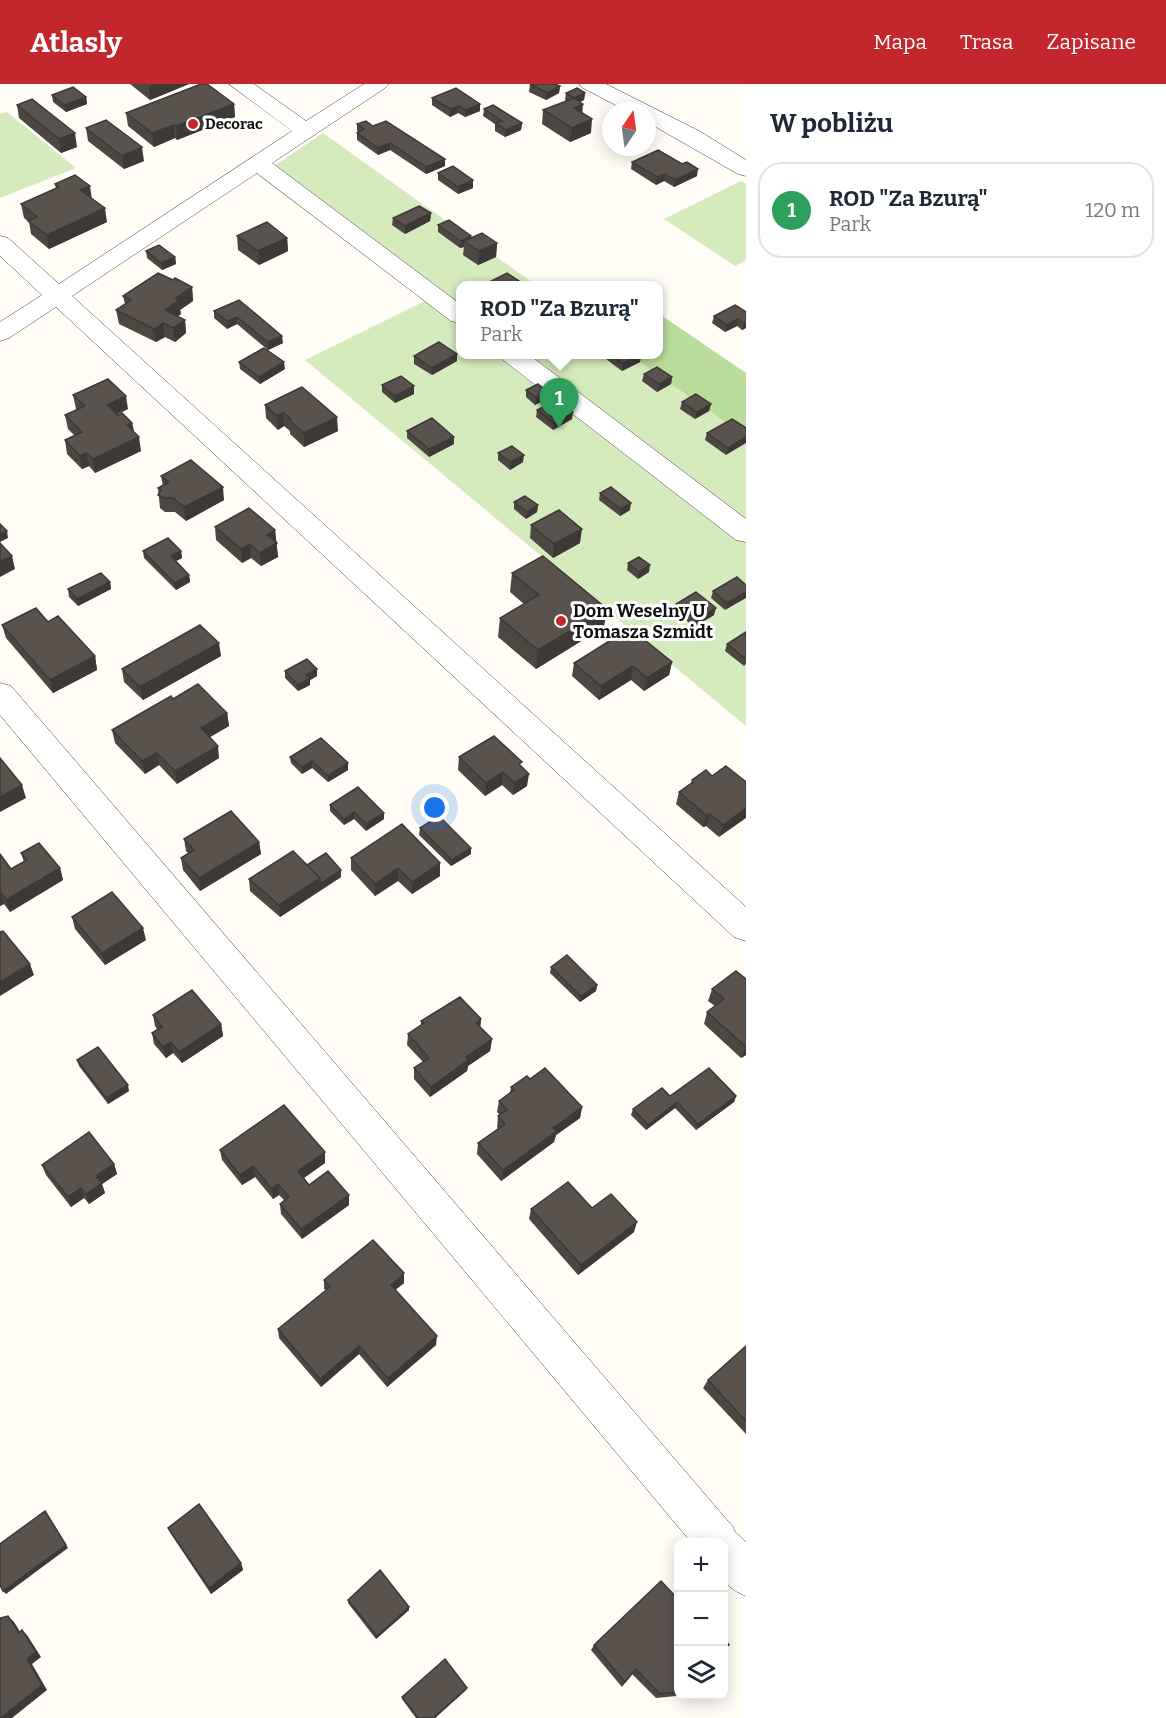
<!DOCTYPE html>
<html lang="pl">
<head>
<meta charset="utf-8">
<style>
  :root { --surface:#fff; --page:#f6f6f7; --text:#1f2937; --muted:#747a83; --line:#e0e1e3; --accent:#c4262e }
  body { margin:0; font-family:Bitter,serif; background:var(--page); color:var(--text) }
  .controls { position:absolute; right:18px; bottom:18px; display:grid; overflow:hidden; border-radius:12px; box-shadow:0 3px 15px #0003 }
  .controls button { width:54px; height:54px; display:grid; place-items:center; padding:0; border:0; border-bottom:2px solid var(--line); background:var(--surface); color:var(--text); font:30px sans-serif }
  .compass { position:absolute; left:602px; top:18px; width:54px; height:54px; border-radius:50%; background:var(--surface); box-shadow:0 3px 15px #0003; rotate:13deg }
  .you { position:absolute; left:435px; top:724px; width:21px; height:21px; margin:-15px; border:4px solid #fff; border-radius:50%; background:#1a73e8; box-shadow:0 0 0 9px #1a73e833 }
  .badge { display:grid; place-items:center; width:39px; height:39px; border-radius:50%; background:var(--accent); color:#fff; font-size:20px; font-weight:700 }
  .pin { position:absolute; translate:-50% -50px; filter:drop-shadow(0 2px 3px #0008) }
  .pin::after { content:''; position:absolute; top:32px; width:21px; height:18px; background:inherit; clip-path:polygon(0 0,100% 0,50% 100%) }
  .popup { position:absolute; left:456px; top:197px; width:207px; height:78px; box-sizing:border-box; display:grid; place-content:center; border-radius:12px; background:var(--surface); filter:drop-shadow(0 2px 4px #0005); font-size:20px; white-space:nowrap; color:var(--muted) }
  .popup b { font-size:22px; color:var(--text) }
  .popup::after { content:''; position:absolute; left:50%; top:100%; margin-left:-12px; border:12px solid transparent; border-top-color:var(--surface) }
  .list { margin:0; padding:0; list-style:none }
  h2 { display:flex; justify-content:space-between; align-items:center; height:78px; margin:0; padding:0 24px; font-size:26px }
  h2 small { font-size:20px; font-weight:400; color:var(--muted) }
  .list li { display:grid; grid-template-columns:39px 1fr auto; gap:18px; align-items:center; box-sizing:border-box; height:96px; margin:0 12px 12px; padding:0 12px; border:2px solid var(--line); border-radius:24px }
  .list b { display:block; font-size:22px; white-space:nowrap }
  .list p { margin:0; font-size:20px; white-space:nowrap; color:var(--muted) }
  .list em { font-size:20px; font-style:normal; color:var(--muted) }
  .icon { flex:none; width:33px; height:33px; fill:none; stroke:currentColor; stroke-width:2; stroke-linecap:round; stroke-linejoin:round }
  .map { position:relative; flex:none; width:746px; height:1634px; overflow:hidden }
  header { display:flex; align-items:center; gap:36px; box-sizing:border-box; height:84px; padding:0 30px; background:var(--accent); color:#fff }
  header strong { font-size:28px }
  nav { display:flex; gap:33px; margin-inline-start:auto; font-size:21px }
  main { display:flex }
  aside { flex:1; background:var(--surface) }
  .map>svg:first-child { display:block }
  .green { fill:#d5ebbd }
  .forest { fill:#b9dc9c }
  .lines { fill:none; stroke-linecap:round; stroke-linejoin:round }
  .minor-casing { stroke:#444; stroke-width:1 }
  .minor { fill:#fff; fill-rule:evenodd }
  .wall { fill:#4d4742 }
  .shaded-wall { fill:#3f3936 }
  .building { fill:#5a524d; stroke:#3f3936; stroke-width:1.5 }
  .poi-dot { fill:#c4262e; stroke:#fff; stroke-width:2 }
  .labels { text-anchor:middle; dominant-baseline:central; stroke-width:6; stroke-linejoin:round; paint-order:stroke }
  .far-poi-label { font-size:15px; font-weight:bold; fill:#111; stroke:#fff; text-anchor:start }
  .poi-label { font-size:18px; font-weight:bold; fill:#111; stroke:#fff; text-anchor:start }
</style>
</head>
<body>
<header>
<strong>Atlasly</strong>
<nav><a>Mapa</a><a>Trasa</a><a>Zapisane</a></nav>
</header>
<main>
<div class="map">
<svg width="746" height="1634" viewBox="0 0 746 1634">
  <rect width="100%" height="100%" fill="#fffdf5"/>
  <g class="green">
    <path d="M 7,28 L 76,84 L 0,114 L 0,30 Z"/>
    <path d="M 323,49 L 536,201 L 460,202 L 460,270 L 630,271 L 746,353 L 746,642 L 305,276 L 425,217 L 259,92 Z"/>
    <path d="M 741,97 L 746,100 L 746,176 L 735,182 L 664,135 Z"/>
  </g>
  <path class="forest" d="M 658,229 L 746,289 L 746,353 L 630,271 L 658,270 Z"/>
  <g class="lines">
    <g class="minor-casing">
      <g id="minor">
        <path d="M 229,0 L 254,0 L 306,37 L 364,0 L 389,0 L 385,4 L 272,79 L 460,220 L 460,239 L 451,237 L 257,89 L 72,212 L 746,823 L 746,857 L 734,853 L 56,223 L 9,254 L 0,257 L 0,238 L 42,211 L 0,172 L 0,152 L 8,154 L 59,200 L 292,47 Z"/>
        <path d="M 579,0 L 606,0 L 701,48 L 746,76 L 746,92 L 738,90 L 647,38 L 647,27 L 627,27 L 583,4 Z"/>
        <path d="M 499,270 L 528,270 L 746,435 L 746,458 L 736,456 L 502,275 Z"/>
        <path d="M 0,599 L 11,602 L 733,1443 L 735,1448 L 746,1458 L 746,1512 C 716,1500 724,1487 724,1458 L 691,1458 L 0,631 Z"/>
      </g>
    </g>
    <use href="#minor" class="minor"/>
  </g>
  <g class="wall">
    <path d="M 130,0 L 189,0 L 150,16 Z"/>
    <path d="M 530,0 L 560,2 L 559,9 L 546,16 L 529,8 Z"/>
    <path d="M 566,9 L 585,9 L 584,16 L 580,18 L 582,29 L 591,49 L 570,58 L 542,40 L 543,26 L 566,17 L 565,16 Z"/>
    <path d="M 52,11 L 86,13 L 87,20 L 66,28 L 53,18 Z"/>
    <path d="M 432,14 L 480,27 L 465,33 L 458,29 L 450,33 L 432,21 Z"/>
    <path d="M 234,20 L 235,33 L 177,56 L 175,54 L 154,63 L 128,42 L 126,29 Z"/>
    <path d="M 17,21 L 77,63 L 61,69 L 19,34 Z"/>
    <path d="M 484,25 L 522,39 L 521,46 L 505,53 L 495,47 L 495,40 L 483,32 Z"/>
    <path d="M 357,40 L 373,42 L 445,75 L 445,82 L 426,90 L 390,66 L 378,71 L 357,56 L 357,49 L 358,48 L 357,47 Z"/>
    <path d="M 86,44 L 144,77 L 124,85 L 88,57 Z"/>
    <path d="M 632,78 L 697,92 L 674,103 L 664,97 L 656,101 L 631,85 Z"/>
    <path d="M 438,89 L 473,104 L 458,110 L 438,96 Z"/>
    <path d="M 55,100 L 92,115 L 107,138 L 49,165 L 31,150 L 29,138 L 24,134 L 21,120 L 56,105 Z"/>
    <path d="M 431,129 L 430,137 L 405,150 L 392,141 L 393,134 Z"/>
    <path d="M 438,141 L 471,154 L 497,159 L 496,173 L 478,181 L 463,171 L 464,163 L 460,164 L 438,148 Z"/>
    <path d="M 237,152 L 287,154 L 288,167 L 259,181 L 238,166 Z"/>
    <path d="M 146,167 L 175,173 L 176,180 L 162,186 L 147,174 Z"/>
    <path d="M 173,196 L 192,203 L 193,217 L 180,226 L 181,230 L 178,232 L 185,236 L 186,249 L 175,258 L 165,253 L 156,258 L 119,240 L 116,226 L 125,220 L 123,212 Z"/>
    <path d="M 239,216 L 283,259 L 268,266 L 237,240 L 227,245 L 214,234 L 214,227 Z"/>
    <path d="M 746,228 L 746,244 L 742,246 L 737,242 L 725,248 L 712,239 L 714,232 Z"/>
    <path d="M 457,270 L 457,277 L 432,291 L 414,280 L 414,272 Z"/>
    <path d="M 607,270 L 641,270 L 640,278 L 622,287 L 606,275 Z"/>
    <path d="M 239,278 L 285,285 L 260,300 L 240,285 Z"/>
    <path d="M 644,290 L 672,293 L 671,300 L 657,308 L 642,297 Z"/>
    <path d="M 382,301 L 414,302 L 414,310 L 395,319 L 382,308 Z"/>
    <path d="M 526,306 L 548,308 L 547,315 L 535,321 L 526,313 Z"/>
    <path d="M 73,311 L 128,325 L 117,330 L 132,339 L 134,348 L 141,367 L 95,389 L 89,382 L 82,385 L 67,370 L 65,356 L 75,352 L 68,345 L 65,331 L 77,326 L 76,325 Z"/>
    <path d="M 682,318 L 711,320 L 709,327 L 695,335 L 680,325 Z"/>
    <path d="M 265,321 L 338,347 L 304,363 L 290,350 L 290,347 L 284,342 L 278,346 L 266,334 Z"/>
    <path d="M 537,326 L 572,335 L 553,346 L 536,333 Z"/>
    <path d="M 746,344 L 726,371 L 705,356 L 707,349 Z"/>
    <path d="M 407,347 L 454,353 L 454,360 L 429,373 L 407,354 Z"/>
    <path d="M 498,369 L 523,378 L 510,386 L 498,376 Z"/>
    <path d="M 161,392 L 224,416 L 186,437 L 175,428 L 165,428 L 160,424 L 158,404 L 163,402 Z"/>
    <path d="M 600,409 L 630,426 L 620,432 L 599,416 Z"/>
    <path d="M 514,418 L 538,421 L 537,428 L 526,435 L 514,425 Z"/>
    <path d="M 531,441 L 580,459 L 553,474 L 530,454 Z"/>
    <path d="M 215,443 L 275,446 L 278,473 L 261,482 L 251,474 L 242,479 L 216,456 Z"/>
    <path d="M 143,467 L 181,467 L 182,474 L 176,477 L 189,491 L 190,498 L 176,506 L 144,474 Z"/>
    <path d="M 628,479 L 649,488 L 638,495 L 627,486 Z"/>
    <path d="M 512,489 L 604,543 L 536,585 L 498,553 L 500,534 L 524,520 L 510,508 Z"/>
    <path d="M 737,493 L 725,526 L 711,514 L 713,507 Z"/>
    <path d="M 110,498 L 111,505 L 78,522 L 69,513 L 68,505 Z"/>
    <path d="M 676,520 L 714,531 L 694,543 L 675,527 Z"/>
    <path d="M 48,538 L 95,572 L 97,586 L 53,609 L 6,554 L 2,541 Z"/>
    <path d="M 746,548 L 746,580 L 744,582 L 725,567 L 727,560 Z"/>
    <path d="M 221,572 L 143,616 L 124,598 L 122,585 Z"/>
    <path d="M 672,578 L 669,591 L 644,607 L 631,596 L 599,616 L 572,592 L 574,579 Z"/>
    <path d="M 285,587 L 317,592 L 310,596 L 310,601 L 298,607 L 285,594 Z"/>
    <path d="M 173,615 L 227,629 L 229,642 L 210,653 L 219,674 L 177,700 L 159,681 L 145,690 L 115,659 L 112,646 Z"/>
    <path d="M 321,654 L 348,686 L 328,698 L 312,684 L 302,690 L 291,679 L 290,673 Z"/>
    <path d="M 459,673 L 522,683 L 527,702 L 513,711 L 502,701 L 485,712 L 458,686 Z"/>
    <path d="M 712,692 L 746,698 L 719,753 L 706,742 L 703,743 L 676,720 L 679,708 L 691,700 L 692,696 Z"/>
    <path d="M 330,721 L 384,735 L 366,747 L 354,735 L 344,741 L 330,727 Z"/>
    <path d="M 420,744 L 471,770 L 451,782 L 419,751 Z"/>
    <path d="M 184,755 L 259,758 L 261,770 L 200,807 L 183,786 L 181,774 L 188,769 L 186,767 Z"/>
    <path d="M 21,769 L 60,784 L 63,796 L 10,828 L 4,820 L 0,822 L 0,770 L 11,785 L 24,778 Z"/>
    <path d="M 351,774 L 440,792 L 412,810 L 398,797 L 375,812 L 351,786 Z"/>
    <path d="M 307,781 L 341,793 L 280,833 L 250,807 L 249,795 Z"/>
    <path d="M 72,833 L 146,856 L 105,881 L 75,845 Z"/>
    <path d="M 551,883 L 597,901 L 596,907 L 580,918 L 550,889 Z"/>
    <path d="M 746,895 L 746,971 L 741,974 L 704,940 L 707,928 L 715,922 L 708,917 L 712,905 Z"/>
    <path d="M 153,931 L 221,940 L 223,952 L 182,979 L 173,969 L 166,974 L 154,960 L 152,949 L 157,945 L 155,942 Z"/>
    <path d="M 481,935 L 480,944 L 492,955 L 490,967 L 468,982 L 467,987 L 430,1013 L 414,995 L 414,984 L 423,978 L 407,961 L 408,950 L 421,941 L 421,937 Z"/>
    <path d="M 77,976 L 129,1007 L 108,1020 L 79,982 Z"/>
    <path d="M 530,995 L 582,1023 L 580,1034 L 556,1051 L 554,1058 L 501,1097 L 477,1070 L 478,1059 L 498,1045 L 497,1043 L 498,1032 L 500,1031 L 497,1028 L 499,1017 L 510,1009 L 511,1003 Z"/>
    <path d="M 670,1012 L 736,1012 L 734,1018 L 696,1046 L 675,1024 L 646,1046 L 631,1031 L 633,1025 Z"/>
    <path d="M 220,1066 L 325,1068 L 325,1079 L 304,1094 L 309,1101 L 349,1121 L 302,1155 L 281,1130 L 280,1120 L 284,1116 L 279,1111 L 273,1115 L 255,1093 L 242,1101 L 222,1076 Z"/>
    <path d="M 114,1080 L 117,1090 L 102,1100 L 105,1109 L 89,1120 L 84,1114 L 71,1123 L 46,1091 L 42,1081 Z"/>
    <path d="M 592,1124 L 634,1148 L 578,1191 L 529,1135 L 531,1125 Z"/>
    <path d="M 324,1196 L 404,1199 L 395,1206 L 436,1261 L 387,1303 L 359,1270 L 321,1303 L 279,1254 L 278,1245 L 326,1206 L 324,1205 Z"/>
    <path d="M 746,1262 L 746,1350 L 703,1304 L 708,1296 Z"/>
    <path d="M 168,1444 L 241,1479 L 243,1486 L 211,1510 L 171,1450 Z"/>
    <path d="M 678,1515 L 678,1610 L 676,1612 L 656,1614 L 632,1590 L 622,1603 L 591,1566 L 594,1561 Z"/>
    <path d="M 348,1516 L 409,1523 L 409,1526 L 376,1555 L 348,1519 Z"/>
    <path d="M 467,1604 L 466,1606 L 435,1634 L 416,1634 L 402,1615 L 402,1613 Z"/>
  </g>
  <g class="shaded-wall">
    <path d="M 154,0 L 189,0 L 150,16 L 149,2 Z"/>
    <path d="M 560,2 L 559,9 L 546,16 L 547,9 Z"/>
    <path d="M 585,9 L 584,16 L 573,21 L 574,14 Z"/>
    <path d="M 86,13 L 87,20 L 66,28 L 64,21 Z"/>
    <path d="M 234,20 L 235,33 L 177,56 L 176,42 Z"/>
    <path d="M 480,20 L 480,27 L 465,33 L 466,26 Z"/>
    <path d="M 583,20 L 582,33 L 574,24 Z"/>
    <path d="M 459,22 L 458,29 L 450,33 L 450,25 Z"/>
    <path d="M 592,35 L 591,49 L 570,58 L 572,44 Z"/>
    <path d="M 522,39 L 521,46 L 505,53 L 506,46 Z"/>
    <path d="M 174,41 L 175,54 L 154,63 L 152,49 Z"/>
    <path d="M 75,49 L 77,63 L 61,69 L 59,55 Z"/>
    <path d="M 390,59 L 390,66 L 378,71 L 378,64 Z"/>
    <path d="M 142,63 L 144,77 L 124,85 L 122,72 Z"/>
    <path d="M 445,75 L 445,82 L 426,90 L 426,83 Z"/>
    <path d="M 698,85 L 697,92 L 674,103 L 675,96 Z"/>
    <path d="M 665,90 L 664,97 L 656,101 L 657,93 Z"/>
    <path d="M 473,96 L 473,104 L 458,110 L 458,103 Z"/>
    <path d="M 90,102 L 92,116 L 80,106 Z"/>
    <path d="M 105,124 L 107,138 L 49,165 L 47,151 Z"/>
    <path d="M 431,129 L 430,137 L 405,150 L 405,142 Z"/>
    <path d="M 471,152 L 471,159 L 464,157 L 464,163 L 460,164 L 461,157 Z"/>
    <path d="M 287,154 L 288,167 L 259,181 L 258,167 Z"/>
    <path d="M 497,159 L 496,173 L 478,181 L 479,167 Z"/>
    <path d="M 175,173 L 176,180 L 162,186 L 161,179 Z"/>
    <path d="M 192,203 L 193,217 L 180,226 L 181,230 L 167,240 L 165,226 L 176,214 Z"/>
    <path d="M 237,233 L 237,240 L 227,245 L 227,237 Z"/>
    <path d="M 738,235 L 737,242 L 725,248 L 727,241 Z"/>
    <path d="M 185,236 L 186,249 L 175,258 L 173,244 Z"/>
    <path d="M 746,238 L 746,244 L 742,246 L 744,239 Z"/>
    <path d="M 163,239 L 165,253 L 156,258 L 154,245 Z"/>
    <path d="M 282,252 L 283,259 L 268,266 L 268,258 Z"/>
    <path d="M 457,270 L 457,277 L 432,291 L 432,284 Z"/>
    <path d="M 641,270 L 640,278 L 622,287 L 623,280 Z"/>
    <path d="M 284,278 L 285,285 L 260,300 L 259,293 Z"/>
    <path d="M 672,293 L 671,300 L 657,308 L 659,300 Z"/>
    <path d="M 414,302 L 414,310 L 395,319 L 395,312 Z"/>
    <path d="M 548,308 L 547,315 L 535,321 L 536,313 Z"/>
    <path d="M 126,312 L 128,325 L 109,334 L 107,321 Z"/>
    <path d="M 711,320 L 709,327 L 695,335 L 697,328 Z"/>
    <path d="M 573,328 L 572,335 L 553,346 L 554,339 Z"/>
    <path d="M 283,329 L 284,342 L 278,346 L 277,332 Z"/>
    <path d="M 337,333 L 338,347 L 304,363 L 304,349 Z"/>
    <path d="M 132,339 L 135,352 L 127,341 Z"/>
    <path d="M 139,353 L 141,367 L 95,389 L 93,375 Z"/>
    <path d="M 454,353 L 454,360 L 429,373 L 429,365 Z"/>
    <path d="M 746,353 L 746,359 L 726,371 L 728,364 Z"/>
    <path d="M 86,369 L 89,382 L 82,385 L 80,372 Z"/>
    <path d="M 524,371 L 523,378 L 510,386 L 510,378 Z"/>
    <path d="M 223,403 L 224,416 L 186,437 L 184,423 Z"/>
    <path d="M 631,419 L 630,426 L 620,432 L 621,425 Z"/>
    <path d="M 538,421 L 537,428 L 526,435 L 527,428 Z"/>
    <path d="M 582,445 L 580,459 L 553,474 L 554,460 Z"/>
    <path d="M 275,446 L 278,473 L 261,482 L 260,469 L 267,451 Z"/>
    <path d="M 7,447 L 8,454 L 0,458 L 0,450 Z"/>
    <path d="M 250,460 L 251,474 L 242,479 L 241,465 Z"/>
    <path d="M 181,467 L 182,474 L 172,479 L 171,472 Z"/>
    <path d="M 12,472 L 15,485 L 0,493 L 0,477 Z"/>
    <path d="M 650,481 L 649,488 L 638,495 L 639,488 Z"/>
    <path d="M 189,491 L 190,498 L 176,506 L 175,499 Z"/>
    <path d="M 110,498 L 111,505 L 78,522 L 77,515 Z"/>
    <path d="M 746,508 L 746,514 L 725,526 L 727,519 Z"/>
    <path d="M 716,524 L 714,531 L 694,543 L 696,536 Z"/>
    <path d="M 607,525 L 604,543 L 536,585 L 538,566 Z"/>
    <path d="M 219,559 L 221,572 L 143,616 L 140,603 Z"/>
    <path d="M 95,572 L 97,586 L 53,609 L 50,596 Z"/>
    <path d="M 672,578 L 669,591 L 644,607 L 647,594 Z"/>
    <path d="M 633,582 L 631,596 L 599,616 L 601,602 Z"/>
    <path d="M 317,585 L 317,592 L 310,596 L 310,601 L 298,607 L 298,601 L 306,591 Z"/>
    <path d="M 227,629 L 229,642 L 203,657 L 201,644 Z"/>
    <path d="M 218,662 L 219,674 L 177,700 L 175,687 Z"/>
    <path d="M 157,669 L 159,681 L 145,690 L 142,677 Z"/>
    <path d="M 312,677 L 312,684 L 302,690 L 302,683 Z"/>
    <path d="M 348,679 L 348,686 L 328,698 L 328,692 Z"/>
    <path d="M 503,688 L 502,701 L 485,712 L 486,699 Z"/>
    <path d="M 529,690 L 527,702 L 513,711 L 514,699 Z"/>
    <path d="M 22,701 L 26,714 L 0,728 L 0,713 Z"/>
    <path d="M 746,724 L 746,734 L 719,753 L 723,741 Z"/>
    <path d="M 354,728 L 354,735 L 344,741 L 344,735 Z"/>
    <path d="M 384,729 L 384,735 L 366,747 L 366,740 Z"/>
    <path d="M 710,730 L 706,742 L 703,743 L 706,731 Z"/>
    <path d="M 259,758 L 261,770 L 200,807 L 199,794 Z"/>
    <path d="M 471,764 L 471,770 L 451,782 L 452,776 Z"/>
    <path d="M 440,779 L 440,792 L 412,810 L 412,798 Z"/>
    <path d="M 60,784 L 63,796 L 10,828 L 6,816 Z"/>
    <path d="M 398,784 L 398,797 L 375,812 L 375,800 Z"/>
    <path d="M 341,786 L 341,793 L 280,833 L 279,821 L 320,794 Z"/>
    <path d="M 0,808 L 4,820 L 0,822 Z"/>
    <path d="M 143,844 L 146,856 L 105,881 L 102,869 Z"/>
    <path d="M 30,880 L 34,891 L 0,912 L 0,898 Z"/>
    <path d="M 597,901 L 596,907 L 580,918 L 581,912 Z"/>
    <path d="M 481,935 L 480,946 L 476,939 Z"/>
    <path d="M 221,940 L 223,952 L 182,979 L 179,968 Z"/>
    <path d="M 492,955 L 490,967 L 468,982 L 467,987 L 430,1013 L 431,1003 L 466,973 Z"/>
    <path d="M 171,958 L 173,969 L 166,974 L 163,963 Z"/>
    <path d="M 746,963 L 746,971 L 741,974 Z"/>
    <path d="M 128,1001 L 129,1007 L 108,1020 L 106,1014 Z"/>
    <path d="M 736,1012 L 734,1018 L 696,1046 L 698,1040 Z"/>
    <path d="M 677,1018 L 675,1024 L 646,1046 L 648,1041 Z"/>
    <path d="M 582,1023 L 580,1034 L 556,1051 L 554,1058 L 501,1097 L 503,1086 L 553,1044 Z"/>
    <path d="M 325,1068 L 325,1079 L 299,1097 L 298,1087 Z"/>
    <path d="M 114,1080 L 117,1090 L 102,1100 L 105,1109 L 89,1120 L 86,1110 L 96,1092 Z"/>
    <path d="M 253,1082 L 255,1093 L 242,1101 L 240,1091 Z"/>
    <path d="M 278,1100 L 279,1111 L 273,1115 L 272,1105 Z"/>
    <path d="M 81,1104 L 84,1114 L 71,1123 L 68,1113 Z"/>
    <path d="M 349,1111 L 349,1121 L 302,1155 L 301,1145 Z"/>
    <path d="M 637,1138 L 634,1148 L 578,1191 L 581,1181 Z"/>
    <path d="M 404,1189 L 404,1199 L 390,1210 L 391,1201 Z"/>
    <path d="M 437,1252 L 436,1261 L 387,1303 L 388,1294 Z"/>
    <path d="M 359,1262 L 359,1270 L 321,1303 L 320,1295 Z"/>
    <path d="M 45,1427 L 68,1464 L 6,1510 L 3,1507 Z"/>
    <path d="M 241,1479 L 243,1486 L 211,1510 L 209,1504 Z"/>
    <path d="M 409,1523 L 409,1526 L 376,1555 L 377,1552 Z"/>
    <path d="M 8,1532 L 14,1538 L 24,1554 L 19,1549 Z"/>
    <path d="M 22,1546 L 27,1551 L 41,1573 L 32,1580 L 47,1606 L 12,1634 L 1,1634 L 27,1575 Z"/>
    <path d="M 467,1604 L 466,1606 L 435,1634 L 433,1634 Z"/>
  </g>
  <g class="building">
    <path d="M 201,0 L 207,0 L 234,20 L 176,42 L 174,41 L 152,49 L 126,29 Z"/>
    <path d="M 530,0 L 555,0 L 560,2 L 547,9 Z"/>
    <path d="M 73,3 L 86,13 L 64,21 L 52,11 Z"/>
    <path d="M 456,4 L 480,20 L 466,26 L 459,22 L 450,25 L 432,14 Z"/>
    <path d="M 577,4 L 585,9 L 574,14 L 566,9 Z"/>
    <path d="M 574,14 L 583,20 L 574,24 L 592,35 L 572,44 L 543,26 Z"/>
    <path d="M 32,15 L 75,49 L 59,55 L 17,21 Z"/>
    <path d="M 493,21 L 522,39 L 506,46 L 495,39 L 502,37 L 484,25 Z"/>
    <path d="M 106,36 L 142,63 L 122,72 L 86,44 Z"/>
    <path d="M 366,37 L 373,42 L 386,37 L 445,75 L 426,83 L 390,59 L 378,64 L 357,49 L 364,45 L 357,40 Z"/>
    <path d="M 658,66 L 682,80 L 687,78 L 698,85 L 675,96 L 665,90 L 657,93 L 632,78 Z"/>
    <path d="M 453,82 L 473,96 L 458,103 L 438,89 Z"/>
    <path d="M 75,91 L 90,102 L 80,106 L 105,124 L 47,151 L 28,137 L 37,133 L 21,120 L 59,103 L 55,100 Z"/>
    <path d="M 419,122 L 431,129 L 405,142 L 393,134 Z"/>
    <path d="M 449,136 L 471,152 L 461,157 L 438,141 Z"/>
    <path d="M 267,138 L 287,154 L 258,167 L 237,152 Z"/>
    <path d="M 482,149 L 497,159 L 479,167 L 464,157 Z"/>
    <path d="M 159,161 L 175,173 L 161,179 L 146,167 Z"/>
    <path d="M 158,189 L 173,196 L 175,194 L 192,203 L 176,214 L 179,216 L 165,226 L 185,236 L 173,244 L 163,239 L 154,245 L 116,226 L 131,216 L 123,212 Z"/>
    <path d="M 507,189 L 519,197 L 517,199 L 521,201 L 490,201 L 487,199 Z"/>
    <path d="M 239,216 L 282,252 L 268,258 L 237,233 L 227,237 L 214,227 Z"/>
    <path d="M 735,221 L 746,228 L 746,238 L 744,239 L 738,235 L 727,241 L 714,232 Z"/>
    <path d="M 439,258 L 457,270 L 432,284 L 414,272 Z"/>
    <path d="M 264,264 L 284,278 L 259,293 L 239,278 Z"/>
    <path d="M 610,270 L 641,270 L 623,280 Z"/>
    <path d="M 657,283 L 672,293 L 659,300 L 644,290 Z"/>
    <path d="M 401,292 L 414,302 L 395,312 L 382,301 Z"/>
    <path d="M 108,295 L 126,312 L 107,321 L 118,331 L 122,329 L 132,339 L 127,341 L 139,353 L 93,375 L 86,369 L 80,372 L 65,356 L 82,348 L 65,331 L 85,322 L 73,311 Z"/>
    <path d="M 538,300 L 548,308 L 536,313 L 526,306 Z"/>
    <path d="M 302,303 L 337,333 L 304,349 L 289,336 L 291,335 L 283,329 L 277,332 L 265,321 Z"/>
    <path d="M 696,310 L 711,320 L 697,328 L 682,318 Z"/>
    <path d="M 556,316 L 573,328 L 554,339 L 537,326 Z"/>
    <path d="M 432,334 L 454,353 L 429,365 L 407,347 Z"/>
    <path d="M 732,335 L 746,344 L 746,353 L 728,364 L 707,349 Z"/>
    <path d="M 512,362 L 524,371 L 510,378 L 498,369 Z"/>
    <path d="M 191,376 L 223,403 L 184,423 L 173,414 L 163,414 L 158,411 L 161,406 L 158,404 L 169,398 L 161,392 Z"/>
    <path d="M 611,403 L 631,419 L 621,425 L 600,409 Z"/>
    <path d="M 525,412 L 538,421 L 527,428 L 514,418 Z"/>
    <path d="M 249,424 L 275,446 L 267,451 L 277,459 L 260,469 L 250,460 L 241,465 L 215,443 Z"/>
    <path d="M 559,426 L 582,445 L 554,460 L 531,441 Z"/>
    <path d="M 0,440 L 7,447 L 0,450 Z"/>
    <path d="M 168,454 L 181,467 L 171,472 L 189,491 L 175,499 L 143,467 Z"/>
    <path d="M 0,459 L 12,472 L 0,477 Z"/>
    <path d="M 543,472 L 607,525 L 538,566 L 500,534 L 539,511 L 512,489 Z"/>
    <path d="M 639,473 L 650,481 L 639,488 L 628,479 Z"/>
    <path d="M 101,489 L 110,498 L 77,515 L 68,505 Z"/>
    <path d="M 737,493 L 746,501 L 746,508 L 727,519 L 713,507 Z"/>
    <path d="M 696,508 L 716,524 L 696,536 L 676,520 Z"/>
    <path d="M 36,524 L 48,538 L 58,532 L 95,572 L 50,596 L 2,541 Z"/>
    <path d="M 200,541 L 219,559 L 140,603 L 122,585 Z"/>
    <path d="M 630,544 L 672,578 L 647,594 L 633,582 L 601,602 L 574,579 Z"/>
    <path d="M 746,548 L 746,575 L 727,560 Z"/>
    <path d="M 307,575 L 317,585 L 306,591 L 310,594 L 298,601 L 285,587 Z"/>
    <path d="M 198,600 L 227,629 L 201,644 L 218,662 L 175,687 L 157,669 L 142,677 L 112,646 L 171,612 L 173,615 Z"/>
    <path d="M 494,652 L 522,678 L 519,680 L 529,690 L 514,699 L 503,688 L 486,699 L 459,673 Z"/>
    <path d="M 321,654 L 348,679 L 328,692 L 312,677 L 302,683 L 290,673 Z"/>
    <path d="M 0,674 L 22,701 L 0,713 Z"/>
    <path d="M 726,682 L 746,698 L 746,724 L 723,741 L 710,730 L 706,731 L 679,708 L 693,698 L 692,696 L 706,686 L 712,692 Z"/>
    <path d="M 358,703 L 384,729 L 366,740 L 354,728 L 344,735 L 330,721 Z"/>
    <path d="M 231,727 L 259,758 L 199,794 L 181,774 L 194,766 L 184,755 Z"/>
    <path d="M 439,732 L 471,764 L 452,776 L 420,744 Z"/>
    <path d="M 402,740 L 440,779 L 412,798 L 398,784 L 375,800 L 351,774 Z"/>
    <path d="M 39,759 L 60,784 L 6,816 L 0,808 L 0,770 L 11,785 L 27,776 L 21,769 Z"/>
    <path d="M 293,767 L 320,794 L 279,821 L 249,795 Z"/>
    <path d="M 326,769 L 341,786 L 320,800 L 320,794 L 307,781 Z"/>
    <path d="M 112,808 L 143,844 L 102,869 L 72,833 Z"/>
    <path d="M 3,847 L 30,880 L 0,898 L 0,848 Z"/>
    <path d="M 567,871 L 597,901 L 581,912 L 551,883 Z"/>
    <path d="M 736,887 L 746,895 L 746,963 L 707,928 L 724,915 L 712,905 Z"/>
    <path d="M 192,906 L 221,940 L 179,968 L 171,958 L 163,963 L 152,949 L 162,943 L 153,931 Z"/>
    <path d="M 460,913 L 481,935 L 476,939 L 492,955 L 466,973 L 468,976 L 431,1003 L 414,984 L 429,974 L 408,950 L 424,939 L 421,937 Z"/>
    <path d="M 98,963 L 128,1001 L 106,1014 L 77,976 Z"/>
    <path d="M 545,984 L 582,1023 L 553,1044 L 557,1047 L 503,1086 L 478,1059 L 505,1040 L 498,1032 L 507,1026 L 499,1017 L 514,1006 L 511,1003 L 527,992 L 530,995 Z"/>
    <path d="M 709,984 L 736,1012 L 698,1040 L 677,1018 L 648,1041 L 633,1025 L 662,1004 L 670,1012 Z"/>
    <path d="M 284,1021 L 325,1068 L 298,1087 L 309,1101 L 328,1087 L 349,1111 L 301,1145 L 280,1120 L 289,1113 L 278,1100 L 272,1105 L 253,1082 L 240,1091 L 220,1066 Z"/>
    <path d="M 89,1048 L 114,1080 L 96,1092 L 102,1099 L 86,1110 L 81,1104 L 68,1113 L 42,1081 Z"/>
    <path d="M 568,1098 L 592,1124 L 611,1110 L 637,1138 L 581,1181 L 531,1125 Z"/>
    <path d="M 373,1156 L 404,1189 L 391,1201 L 437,1252 L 388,1294 L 359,1262 L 320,1295 L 278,1245 L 330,1203 L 324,1196 Z"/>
    <path d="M 746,1262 L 746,1337 L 708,1296 Z"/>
    <path d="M 199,1420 L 241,1479 L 209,1504 L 168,1444 Z"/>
    <path d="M 45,1427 L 66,1461 L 3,1507 L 0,1501 L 0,1460 Z"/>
    <path d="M 380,1486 L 409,1523 L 377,1552 L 348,1516 Z"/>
    <path d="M 661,1497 L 678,1515 L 678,1608 L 660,1610 L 636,1585 L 625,1598 L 594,1561 Z"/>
    <path d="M 8,1532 L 19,1549 L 22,1546 L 36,1568 L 27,1575 L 42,1601 L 1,1634 L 0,1634 L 0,1534 Z"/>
    <path d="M 723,1554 L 729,1561 L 723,1566 Z"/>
    <path d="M 445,1575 L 467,1604 L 433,1634 L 418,1634 L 402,1613 Z"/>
  </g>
  <g class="poi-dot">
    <circle cx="193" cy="40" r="6"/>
    <circle cx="561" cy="537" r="6"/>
  </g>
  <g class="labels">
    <g class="far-poi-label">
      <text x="205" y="40">Decorac</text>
    </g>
    <g class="poi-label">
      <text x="573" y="527">Dom Weselny U<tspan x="573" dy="21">Tomasza Szmidt</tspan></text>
    </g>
  </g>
</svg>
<div class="controls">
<button>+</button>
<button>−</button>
<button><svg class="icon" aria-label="layers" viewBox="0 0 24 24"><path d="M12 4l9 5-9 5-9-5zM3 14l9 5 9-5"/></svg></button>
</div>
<svg class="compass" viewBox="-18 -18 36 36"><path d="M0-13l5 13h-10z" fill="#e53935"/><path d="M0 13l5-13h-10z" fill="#747a83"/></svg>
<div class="you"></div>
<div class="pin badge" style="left:559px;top:344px;background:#2e9e5b">1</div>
<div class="popup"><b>ROD &quot;Za Bzurą&quot;</b>Park</div>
</div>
<aside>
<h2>W pobliżu<small></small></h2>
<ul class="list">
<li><span class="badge" style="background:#2e9e5b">1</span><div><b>ROD &quot;Za Bzurą&quot;</b><p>Park</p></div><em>120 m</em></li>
</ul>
</aside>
</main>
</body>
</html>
